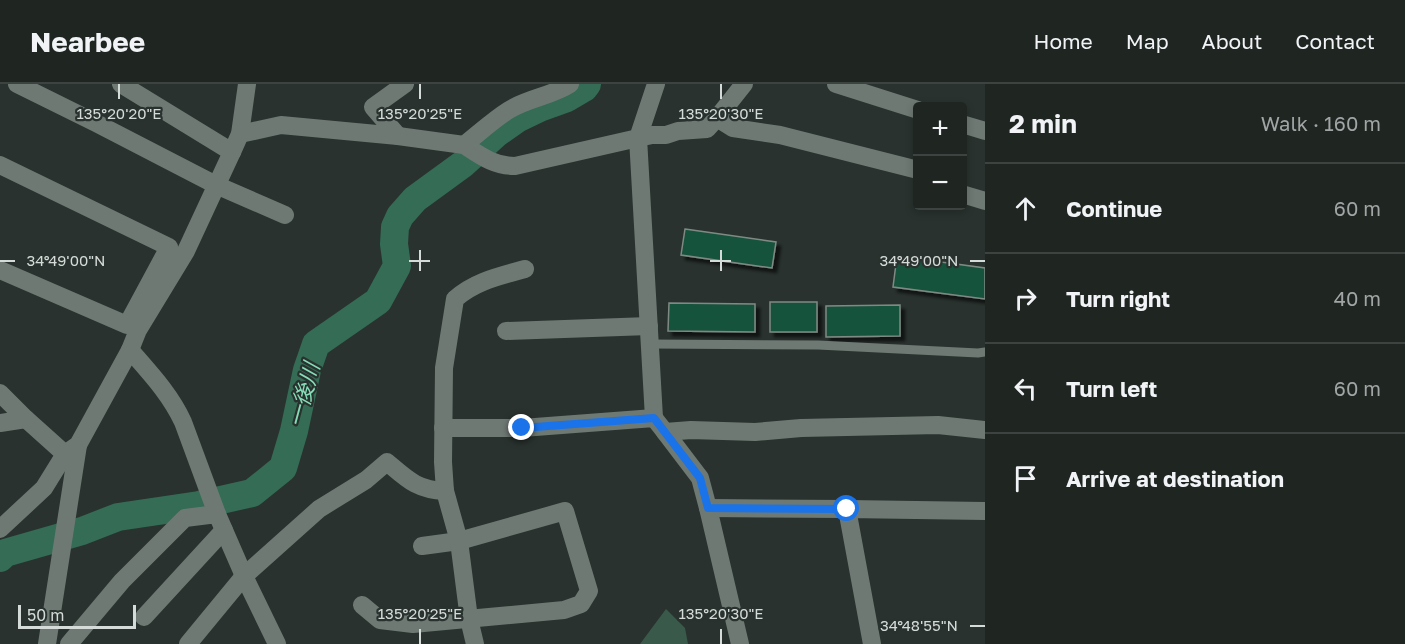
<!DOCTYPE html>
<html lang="en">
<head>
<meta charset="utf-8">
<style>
  :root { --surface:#1f2622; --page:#2c322f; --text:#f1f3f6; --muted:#a1a5a5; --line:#3c4340 }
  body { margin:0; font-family:"Golos Text","Noto Sans JP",sans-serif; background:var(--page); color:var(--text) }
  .controls { position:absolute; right:18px; top:18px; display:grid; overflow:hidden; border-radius:6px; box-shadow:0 3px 9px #0003 }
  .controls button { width:54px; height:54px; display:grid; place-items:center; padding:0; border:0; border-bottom:2px solid var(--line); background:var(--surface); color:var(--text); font:30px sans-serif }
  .scale { position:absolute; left:18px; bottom:15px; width:118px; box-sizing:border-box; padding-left:6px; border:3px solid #d5dbd8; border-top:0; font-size:16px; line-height:21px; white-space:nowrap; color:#d5dbd8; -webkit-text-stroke:4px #29322e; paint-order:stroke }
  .stop { position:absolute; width:18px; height:18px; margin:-14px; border:4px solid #1a73e8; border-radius:50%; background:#fff }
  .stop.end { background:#1a73e8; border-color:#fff; box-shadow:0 2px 6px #0008 }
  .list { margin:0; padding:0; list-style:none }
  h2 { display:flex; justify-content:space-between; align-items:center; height:78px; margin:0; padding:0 24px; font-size:26px }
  h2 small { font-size:20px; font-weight:400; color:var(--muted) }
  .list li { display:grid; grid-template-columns:39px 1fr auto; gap:18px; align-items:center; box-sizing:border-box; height:90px; padding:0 24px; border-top:2px solid var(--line) }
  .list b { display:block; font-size:22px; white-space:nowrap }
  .list em { font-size:20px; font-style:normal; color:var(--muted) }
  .icon { flex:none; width:33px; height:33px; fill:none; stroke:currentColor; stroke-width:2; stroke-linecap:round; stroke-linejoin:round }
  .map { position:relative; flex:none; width:985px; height:560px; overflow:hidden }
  header { display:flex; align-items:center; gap:36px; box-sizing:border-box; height:84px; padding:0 30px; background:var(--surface); border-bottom:2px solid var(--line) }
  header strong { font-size:28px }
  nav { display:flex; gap:33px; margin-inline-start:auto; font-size:21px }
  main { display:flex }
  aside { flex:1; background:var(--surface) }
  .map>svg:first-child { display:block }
  .green { fill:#39594b }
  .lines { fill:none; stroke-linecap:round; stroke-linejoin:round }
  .river { stroke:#346c56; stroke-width:28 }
  .building { fill:#17523d; stroke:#808a85; stroke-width:1.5; filter:url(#shadow) }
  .service { stroke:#6f7974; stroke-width:9 }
  .minor { stroke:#6f7974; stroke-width:18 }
  .route { stroke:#1a73e8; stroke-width:8 }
  .ticks { fill:none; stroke:#d5dbd8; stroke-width:2 }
  .labels { text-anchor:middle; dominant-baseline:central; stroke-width:4.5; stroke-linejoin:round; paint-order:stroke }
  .water-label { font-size:22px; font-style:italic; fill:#86ddb8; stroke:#29322e }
  .ticks-label { font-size:15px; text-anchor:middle; fill:#d5dbd8; stroke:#29322e; stroke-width:4.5; stroke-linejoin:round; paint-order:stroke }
</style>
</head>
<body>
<header>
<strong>Nearbee</strong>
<nav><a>Home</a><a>Map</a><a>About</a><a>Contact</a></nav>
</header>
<main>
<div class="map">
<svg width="985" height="560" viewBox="0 0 985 560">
  <defs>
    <filter id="shadow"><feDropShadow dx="4.5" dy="4.5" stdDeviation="1.5" flood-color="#0009"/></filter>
  </defs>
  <rect width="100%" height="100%" fill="#29322e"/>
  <path class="green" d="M 666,525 L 685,544 L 688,560 L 640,560 Z"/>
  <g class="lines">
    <path class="river" d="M 0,474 L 5,469 L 82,447 L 118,433 L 199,421 L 252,409 L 283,384 L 294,347 L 307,286 L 316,260 L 378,217 L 397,182 L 394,160 L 395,143 L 400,132 L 415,115 L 463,80 L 497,49 L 517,35 L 542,23 L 567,14 L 584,4 L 587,0"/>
  </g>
  <g class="building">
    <path d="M 685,145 L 776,158 L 772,184 L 681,171 Z"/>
    <path d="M 897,172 L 985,184 L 985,215 L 893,203 Z"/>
    <rect x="770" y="218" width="47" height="30"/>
    <path d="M 669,219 L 755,220 L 755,248 L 668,247 Z"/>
    <path d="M 900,221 L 900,252 L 826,253 L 826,222 Z"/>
  </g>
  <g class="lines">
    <path class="service" d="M 650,260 L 818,261 L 978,269 L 985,268"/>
    <g class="minor">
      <path d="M 17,0 L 96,39 L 216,101 L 285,131"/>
      <path d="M 121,0 L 232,68 L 240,50 L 247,0"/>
      <path d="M 570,0 C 552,12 528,14 509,26 C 493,36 478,50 464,61 C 481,72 494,82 515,82 L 638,54 L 656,0"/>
      <path d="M 836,0 L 918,26"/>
      <path d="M 717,34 L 744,0"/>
      <path d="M 962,40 L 985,47"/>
      <path d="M 240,50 L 281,41 L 398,52 L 464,61"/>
      <path d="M 398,52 L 373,23 L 405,0"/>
      <path d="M 0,81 L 169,163 L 127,241 L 0,186"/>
      <path d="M 962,110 L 985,117"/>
      <path d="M 506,247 L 649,242"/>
      <path d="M 130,266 L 138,246 L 186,167 L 232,68"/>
      <path d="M 0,309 L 26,335 L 65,370 L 44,404 L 0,445"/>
      <path d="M 654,334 L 638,54 L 652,51 L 666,51 L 678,47 L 707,45 L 717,34 L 733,44 L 780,51 L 918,86"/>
      <path d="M 0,339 L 26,335"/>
      <path d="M 443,344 L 522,344 L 654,334 L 665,348 L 691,346 L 755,348 L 801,344 L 938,341 L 985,346"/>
      <path d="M 665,348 L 700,394 L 708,424 L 740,560"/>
      <path d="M 65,370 L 78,361 L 130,266 C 150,289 170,310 183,338 L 217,430"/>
      <path d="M 708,424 L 847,425"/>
      <path d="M 362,521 L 380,536 L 413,540 L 564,526 L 581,520 L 589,507 L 565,427 L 459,457 L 422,462"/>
      <path d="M 144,533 L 224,446"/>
      <path d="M 47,560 L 78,361"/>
      <path d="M 69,560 L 122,497 L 185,434 L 217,430 L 244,492 L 277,560"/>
      <path d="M 188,560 L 244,492 L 319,425 L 366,396 L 387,378 C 407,395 417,406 445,407"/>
      <path d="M 475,560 L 469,535 L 459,457 L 445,407 L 443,378 L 444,284 L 455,215 C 475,197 500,192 525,185"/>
      <path d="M 872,560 L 847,425 L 985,427"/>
    </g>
  </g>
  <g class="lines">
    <path class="route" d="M 522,344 L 654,334 L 700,394 L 708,424 L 847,425"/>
  </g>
  <path class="ticks" d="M 119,0 L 119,15M 420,0 L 420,15M 721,0 L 721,15M 420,166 L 420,187M 721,166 L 721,187M 0,177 L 15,177M 409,177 L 430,177M 710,177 L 731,177M 970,177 L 985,177M 970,542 L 985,542M 420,545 L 420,560M 721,545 L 721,560"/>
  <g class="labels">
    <g class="water-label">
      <text transform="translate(303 311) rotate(-75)">一後川</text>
    </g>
  </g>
  <g class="ticks-label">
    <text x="119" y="35">135°20'20"E</text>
    <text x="420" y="35">135°20'25"E</text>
    <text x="721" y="35">135°20'30"E</text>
    <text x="66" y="182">34°49'00"N</text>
    <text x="919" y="182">34°49'00"N</text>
    <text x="420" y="535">135°20'25"E</text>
    <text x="721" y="535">135°20'30"E</text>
    <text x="919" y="547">34°48'55"N</text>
  </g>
</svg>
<div class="controls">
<button>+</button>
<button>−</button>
</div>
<div class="scale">50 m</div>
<div class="stop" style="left:847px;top:425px"></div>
<div class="stop end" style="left:522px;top:344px"></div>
</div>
<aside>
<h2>2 min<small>Walk · 160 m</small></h2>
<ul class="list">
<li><svg class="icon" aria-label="ahead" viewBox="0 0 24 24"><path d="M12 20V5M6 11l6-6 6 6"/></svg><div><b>Continue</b></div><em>60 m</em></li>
<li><svg class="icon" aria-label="right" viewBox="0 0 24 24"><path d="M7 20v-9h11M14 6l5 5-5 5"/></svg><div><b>Turn right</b></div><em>40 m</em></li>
<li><svg class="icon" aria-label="left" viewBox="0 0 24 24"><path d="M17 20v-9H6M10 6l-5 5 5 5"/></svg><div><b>Turn left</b></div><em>60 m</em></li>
<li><svg class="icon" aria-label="arrive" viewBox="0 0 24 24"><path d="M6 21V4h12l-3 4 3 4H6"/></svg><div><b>Arrive at destination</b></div></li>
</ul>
</aside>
</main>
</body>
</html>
